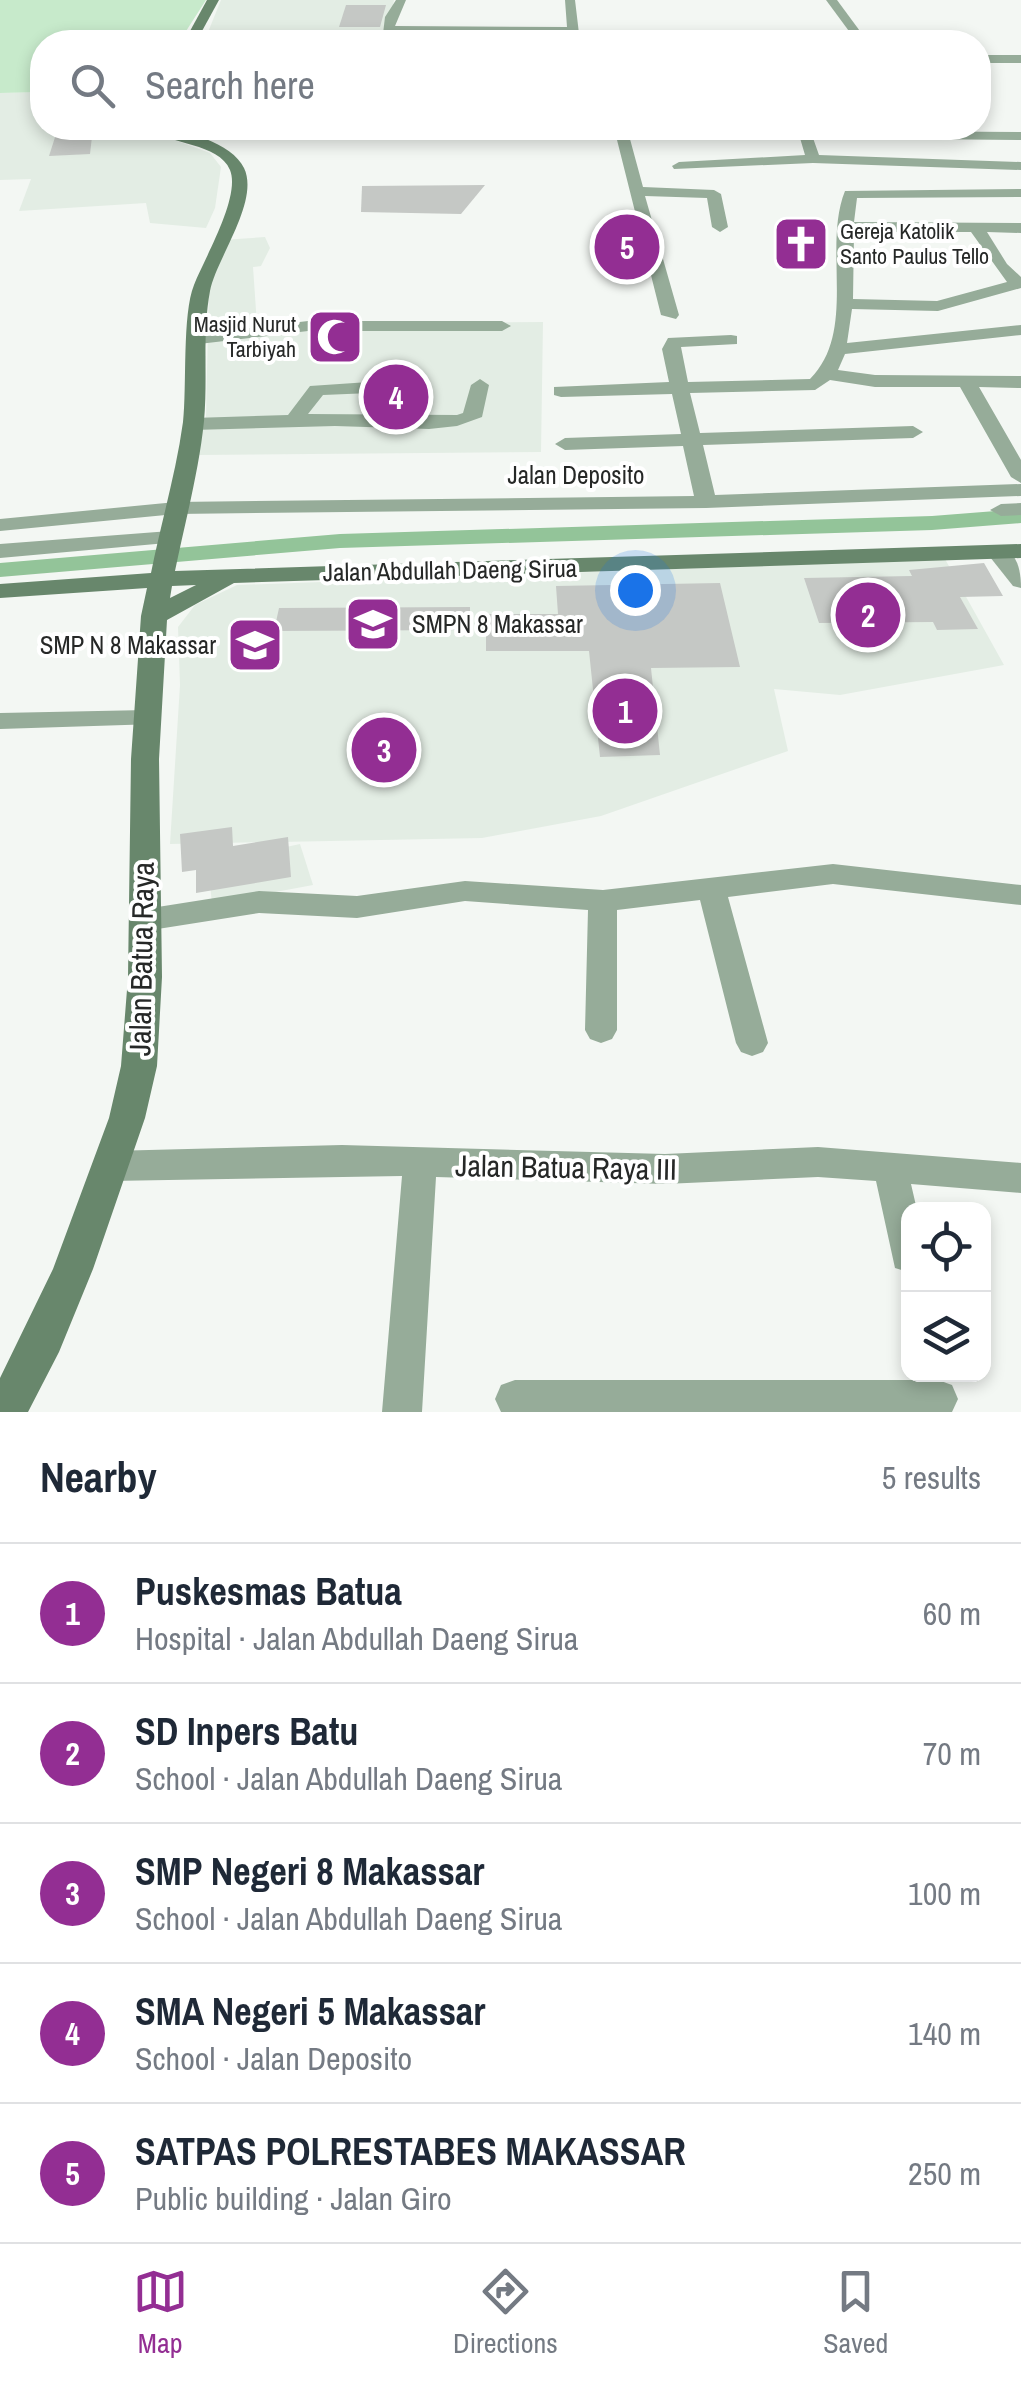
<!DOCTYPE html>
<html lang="en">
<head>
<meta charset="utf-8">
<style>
  :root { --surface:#fff; --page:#f6f6f7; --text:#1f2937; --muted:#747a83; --line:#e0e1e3; --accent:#932e93 }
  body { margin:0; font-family:"Archivo Narrow",sans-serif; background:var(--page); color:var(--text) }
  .controls { position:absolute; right:30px; bottom:30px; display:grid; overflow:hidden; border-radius:20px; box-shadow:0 5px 15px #0003 }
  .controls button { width:90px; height:90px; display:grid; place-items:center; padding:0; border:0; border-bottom:2px solid var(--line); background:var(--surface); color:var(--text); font:50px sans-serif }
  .you { position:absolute; left:635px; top:590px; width:35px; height:35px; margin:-25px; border:8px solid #fff; border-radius:50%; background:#1a73e8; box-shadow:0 0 0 15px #1a73e833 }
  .badge { display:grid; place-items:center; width:65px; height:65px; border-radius:50%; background:var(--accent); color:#fff; font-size:32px; font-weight:700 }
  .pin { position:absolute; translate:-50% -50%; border:5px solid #fff; box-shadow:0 2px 10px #0006 }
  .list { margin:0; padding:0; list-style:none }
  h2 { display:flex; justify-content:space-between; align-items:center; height:130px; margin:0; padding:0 40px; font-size:42px }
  h2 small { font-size:32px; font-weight:400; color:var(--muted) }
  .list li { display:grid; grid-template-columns:65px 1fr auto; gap:30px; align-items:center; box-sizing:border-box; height:140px; padding:0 40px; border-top:2px solid var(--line) }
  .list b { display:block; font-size:38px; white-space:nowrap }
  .list p { margin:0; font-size:32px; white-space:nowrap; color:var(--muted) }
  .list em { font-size:32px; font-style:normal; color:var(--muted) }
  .icon { flex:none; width:55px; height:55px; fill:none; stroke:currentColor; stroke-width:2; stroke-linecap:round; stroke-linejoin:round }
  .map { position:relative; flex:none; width:1021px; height:1412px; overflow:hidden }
  .search { position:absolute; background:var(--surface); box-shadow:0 5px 15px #0003; left:30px; right:30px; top:30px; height:110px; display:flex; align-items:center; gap:25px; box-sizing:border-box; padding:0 35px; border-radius:40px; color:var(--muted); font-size:38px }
  .sheet { height:830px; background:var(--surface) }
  nav { display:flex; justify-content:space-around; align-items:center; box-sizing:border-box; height:140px; border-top:2px solid var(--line); background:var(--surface); font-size:28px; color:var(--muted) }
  nav a { display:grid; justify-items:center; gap:5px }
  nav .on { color:var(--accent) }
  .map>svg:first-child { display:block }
  .built { fill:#e3ede4 }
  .green { fill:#c7eacb }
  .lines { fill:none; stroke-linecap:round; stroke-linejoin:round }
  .canal { fill:#93c499; fill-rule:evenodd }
  .building { fill:#c5c8c5 }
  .minor { fill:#96ac99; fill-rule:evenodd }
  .secondary { fill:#68876c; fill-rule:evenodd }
  .labels { text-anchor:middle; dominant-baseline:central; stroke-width:8; stroke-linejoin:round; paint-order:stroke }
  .far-poi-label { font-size:22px; fill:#262827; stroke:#fff; text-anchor:start }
  .street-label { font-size:25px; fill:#262827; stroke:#fff }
  .poi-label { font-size:25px; fill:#262827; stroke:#fff; text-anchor:start }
  .near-street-label { font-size:30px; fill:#262827; stroke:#fff }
</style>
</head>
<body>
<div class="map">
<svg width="1021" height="1412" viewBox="0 0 1021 1412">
  <rect width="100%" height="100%" fill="#f3f7f3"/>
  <g class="built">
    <path d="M 221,0 L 394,0 L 386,42 L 204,42 Z"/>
    <path d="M 42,92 L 42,128 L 142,128 L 210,153 L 221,167 L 215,208 L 206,228 L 150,223 L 146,203 L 19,211 L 31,179 L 0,180 L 0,93 Z"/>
    <path d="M 265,237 L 270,248 L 261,266 L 253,267 L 257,325 L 543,322 L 541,452 L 197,455 L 206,416 L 209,284 L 222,240 Z"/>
    <path d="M 945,559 L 1004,665 L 840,695 L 774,689 L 788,751 L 601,816 L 482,838 L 170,844 L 180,685 L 178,627 L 195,605 L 237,585 Z"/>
    <path d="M 300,844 L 313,885 L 212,904 L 208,864 Z"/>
  </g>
  <path class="green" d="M 0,0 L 206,0 L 179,42 L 42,42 L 42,92 L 0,93 Z"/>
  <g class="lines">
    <path class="canal" d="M 1021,509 L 1021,523 L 932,530 L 340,548 L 0,577 L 0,563 L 340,534 L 932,516 Z"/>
  </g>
  <g class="building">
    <path d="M 346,5 L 386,5 L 380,27 L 339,27 Z"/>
    <path d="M 58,128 L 93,128 L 90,154 L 49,156 Z"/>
    <path d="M 485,185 L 461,214 L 361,212 L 362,186 Z"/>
    <path d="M 984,563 L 1003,596 L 960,597 L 978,629 L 937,630 L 933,622 L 819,623 L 804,578 L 912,576 L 909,570 Z"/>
    <path d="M 720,583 L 740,667 L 651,668 L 660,755 L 600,757 L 589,651 L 486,651 L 486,614 L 558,614 L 556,586 Z"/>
    <path d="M 470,607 L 470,630 L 274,631 L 279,608 Z"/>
    <path d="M 232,827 L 233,846 L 288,837 L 291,877 L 196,893 L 196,870 L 182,872 L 180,834 Z"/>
  </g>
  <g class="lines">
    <g class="minor">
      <path d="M 396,0 L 406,0 L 395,26 L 567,27 L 565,0 L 575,0 L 580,42 L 569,42 L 568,33 L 394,32 L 392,42 L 382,42 L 385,17 Z"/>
      <path d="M 826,0 L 837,0 L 868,42 L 857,42 Z"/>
      <rect x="978" y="55" width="43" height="8"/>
      <path d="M 614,128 L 627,128 L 643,187 L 714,190 L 721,194 L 728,227 L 720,232 L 712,227 L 707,198 L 645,196 L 679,315 L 676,319 L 661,315 Z"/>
      <path d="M 711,130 L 1021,132 L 1021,140 L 813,138 L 819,155 L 1021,162 L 1021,170 L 813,163 L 674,169 L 672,166 L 679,162 L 805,155 L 800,138 L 706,137 L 704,134 Z"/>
      <path d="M 1021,189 L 1021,197 L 857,198 L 854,222 L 1021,223 L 1021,233 L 987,232 L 1007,264 L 1021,277 L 1021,288 L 938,311 L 852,309 L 847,343 L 1021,325 L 1021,335 L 845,354 L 838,370 L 875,375 L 1021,376 L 1021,388 L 979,387 L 1021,460 L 1021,483 L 1011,477 L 960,387 L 875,387 L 830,380 L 815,390 L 690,393 L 700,433 L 913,426 L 923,432 L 913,438 L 703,445 L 715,495 L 1021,484 L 1021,496 L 706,508 L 176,514 L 0,531 L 0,519 L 176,502 L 694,496 L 683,446 L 565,450 L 555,444 L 565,438 L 681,434 L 672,394 L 561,397 L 554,395 L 554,387 L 669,382 L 662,349 L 668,338 L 731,335 L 737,336 L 737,344 L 681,347 L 688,382 L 810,379 C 858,331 822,248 845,191 ZM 854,232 L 971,232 L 1007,282 L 937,301 L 853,299 Z"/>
      <path d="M 308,321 L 502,321 L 511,326 L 502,331 L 308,331 L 199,344 L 190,339 L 199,334 Z"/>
      <path d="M 388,375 L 395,377 L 395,385 L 371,393 L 323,395 L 308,414 L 457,415 L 463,413 L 471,385 L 480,379 L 489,385 L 482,417 L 457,426 L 429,429 L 335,426 L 193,430 L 183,424 L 193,418 L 288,415 L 310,386 L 369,382 Z"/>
      <path d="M 1021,503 L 1021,515 L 1001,516 L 990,510 L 1001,504 Z"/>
      <path d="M 170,531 L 181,537 L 178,542 L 0,558 L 0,544 Z"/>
      <path d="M 997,545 C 1017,550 1021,570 1021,588 L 1013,586 L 986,552 Z"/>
      <path d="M 147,710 L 156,712 L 160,718 L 156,724 L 0,729 L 0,713 Z"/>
      <path d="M 833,864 L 1021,885 L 1021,905 L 833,884 L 728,897 L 768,1043 L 763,1052 L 752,1056 L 741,1052 L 736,1043 L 700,900 L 617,910 L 617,1030 L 612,1039 L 601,1043 L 590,1039 L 585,1030 L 588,910 L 465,901 L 357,918 L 259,913 L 145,931 L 135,928 L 130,920 L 135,912 L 145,909 L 259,891 L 357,896 L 465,881 L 603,890 Z"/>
      <path d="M 342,1145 L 665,1154 L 818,1147 L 1021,1163 L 1021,1193 L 911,1184 L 917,1210 L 908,1210 L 908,1272 L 895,1268 L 876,1181 L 818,1177 L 665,1184 L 436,1177 L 422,1412 L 382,1412 L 402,1176 L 110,1181 L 98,1176 L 93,1166 L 98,1156 L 110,1151 Z"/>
      <path d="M 515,1380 L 938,1380 L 952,1385 L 958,1399 L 952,1412 L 501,1412 L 495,1399 L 501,1385 Z"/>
    </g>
    <g class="secondary">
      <path d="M 207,0 L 219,0 L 196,42 L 184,42 Z"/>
      <path d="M 150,128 C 176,126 232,142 244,168 C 260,201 216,259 210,291 C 202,333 208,378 204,421 C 199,471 185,522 175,571 L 1021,544 L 1021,558 L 234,583 L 167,620 L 159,759 L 162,977 L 157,1066 L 145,1118 L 93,1269 L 59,1352 L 28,1412 L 0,1412 L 0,1378 L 53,1269 L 109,1118 L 121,1066 L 128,977 L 131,759 L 141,616 L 147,588 L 0,598 L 0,584 L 151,573 C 161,523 176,473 183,422 C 187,387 182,314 194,285 C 204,259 241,197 230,170 C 218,142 170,146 150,128 ZM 196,585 L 170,598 L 172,586 Z"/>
    </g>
  </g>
  <defs>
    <g id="church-square" transform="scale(2.875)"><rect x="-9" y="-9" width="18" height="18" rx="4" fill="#932e93" stroke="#fff"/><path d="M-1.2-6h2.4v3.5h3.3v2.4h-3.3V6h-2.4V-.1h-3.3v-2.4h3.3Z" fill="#fff"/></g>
    <g id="mosque-square" transform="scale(2.875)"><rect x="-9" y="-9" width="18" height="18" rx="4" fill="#932e93" stroke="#fff"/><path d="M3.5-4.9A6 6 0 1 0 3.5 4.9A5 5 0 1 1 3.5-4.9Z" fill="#fff"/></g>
    <g id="school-square" transform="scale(2.875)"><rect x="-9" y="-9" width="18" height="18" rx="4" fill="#932e93" stroke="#fff"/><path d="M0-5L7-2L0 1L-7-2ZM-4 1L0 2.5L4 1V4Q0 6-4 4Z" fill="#fff"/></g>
  </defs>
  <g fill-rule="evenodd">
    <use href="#church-square" x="801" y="244"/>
    <use href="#mosque-square" x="335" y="337"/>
    <use href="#school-square" x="373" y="624"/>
    <use href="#school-square" x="255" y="645"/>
  </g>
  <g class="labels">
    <g class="far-poi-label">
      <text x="840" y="231">Gereja Katolik<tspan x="840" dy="25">Santo Paulus Tello</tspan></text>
      <text x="296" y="324" text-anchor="end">Masjid Nurut<tspan x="296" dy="25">Tarbiyah</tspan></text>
    </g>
    <g class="street-label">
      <text x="576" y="475">Jalan Deposito</text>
      <text transform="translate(450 570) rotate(-1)">Jalan Abdullah Daeng Sirua</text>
    </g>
    <g class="poi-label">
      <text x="412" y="624">SMPN 8 Makassar</text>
      <text x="216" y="645" text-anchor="end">SMP N 8 Makassar</text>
    </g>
    <g class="near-street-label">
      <text transform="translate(141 959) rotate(-89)">Jalan Batua Raya</text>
      <text transform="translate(566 1167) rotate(1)">Jalan Batua Raya III</text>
    </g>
  </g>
</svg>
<div class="controls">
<button><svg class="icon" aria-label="locate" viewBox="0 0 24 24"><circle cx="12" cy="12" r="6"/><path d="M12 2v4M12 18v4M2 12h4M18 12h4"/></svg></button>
<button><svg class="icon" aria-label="layers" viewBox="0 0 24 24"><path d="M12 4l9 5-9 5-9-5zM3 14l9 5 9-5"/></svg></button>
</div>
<div class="you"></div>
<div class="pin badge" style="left:625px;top:711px">1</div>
<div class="pin badge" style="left:868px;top:615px">2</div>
<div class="pin badge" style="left:384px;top:750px">3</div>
<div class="pin badge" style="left:396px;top:397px">4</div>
<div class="pin badge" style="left:627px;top:247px">5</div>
<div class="search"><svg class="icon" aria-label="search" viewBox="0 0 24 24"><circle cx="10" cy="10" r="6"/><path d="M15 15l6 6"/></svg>Search here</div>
</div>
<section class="sheet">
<h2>Nearby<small>5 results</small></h2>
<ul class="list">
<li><span class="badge">1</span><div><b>Puskesmas Batua</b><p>Hospital · Jalan Abdullah Daeng Sirua</p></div><em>60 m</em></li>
<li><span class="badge">2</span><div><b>SD Inpers Batu</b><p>School · Jalan Abdullah Daeng Sirua</p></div><em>70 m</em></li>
<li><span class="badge">3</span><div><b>SMP Negeri 8 Makassar</b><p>School · Jalan Abdullah Daeng Sirua</p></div><em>100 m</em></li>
<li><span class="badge">4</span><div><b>SMA Negeri 5 Makassar</b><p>School · Jalan Deposito</p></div><em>140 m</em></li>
<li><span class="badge">5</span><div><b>SATPAS POLRESTABES MAKASSAR</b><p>Public building · Jalan Giro</p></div><em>250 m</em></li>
</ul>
</section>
<nav>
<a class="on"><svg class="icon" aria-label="map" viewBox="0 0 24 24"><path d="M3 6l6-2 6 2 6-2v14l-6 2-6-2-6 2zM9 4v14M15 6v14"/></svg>Map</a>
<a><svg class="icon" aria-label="directions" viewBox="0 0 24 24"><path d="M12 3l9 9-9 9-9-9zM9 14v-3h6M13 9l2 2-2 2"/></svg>Directions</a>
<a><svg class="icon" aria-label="saved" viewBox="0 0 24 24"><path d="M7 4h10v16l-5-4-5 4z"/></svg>Saved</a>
</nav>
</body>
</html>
